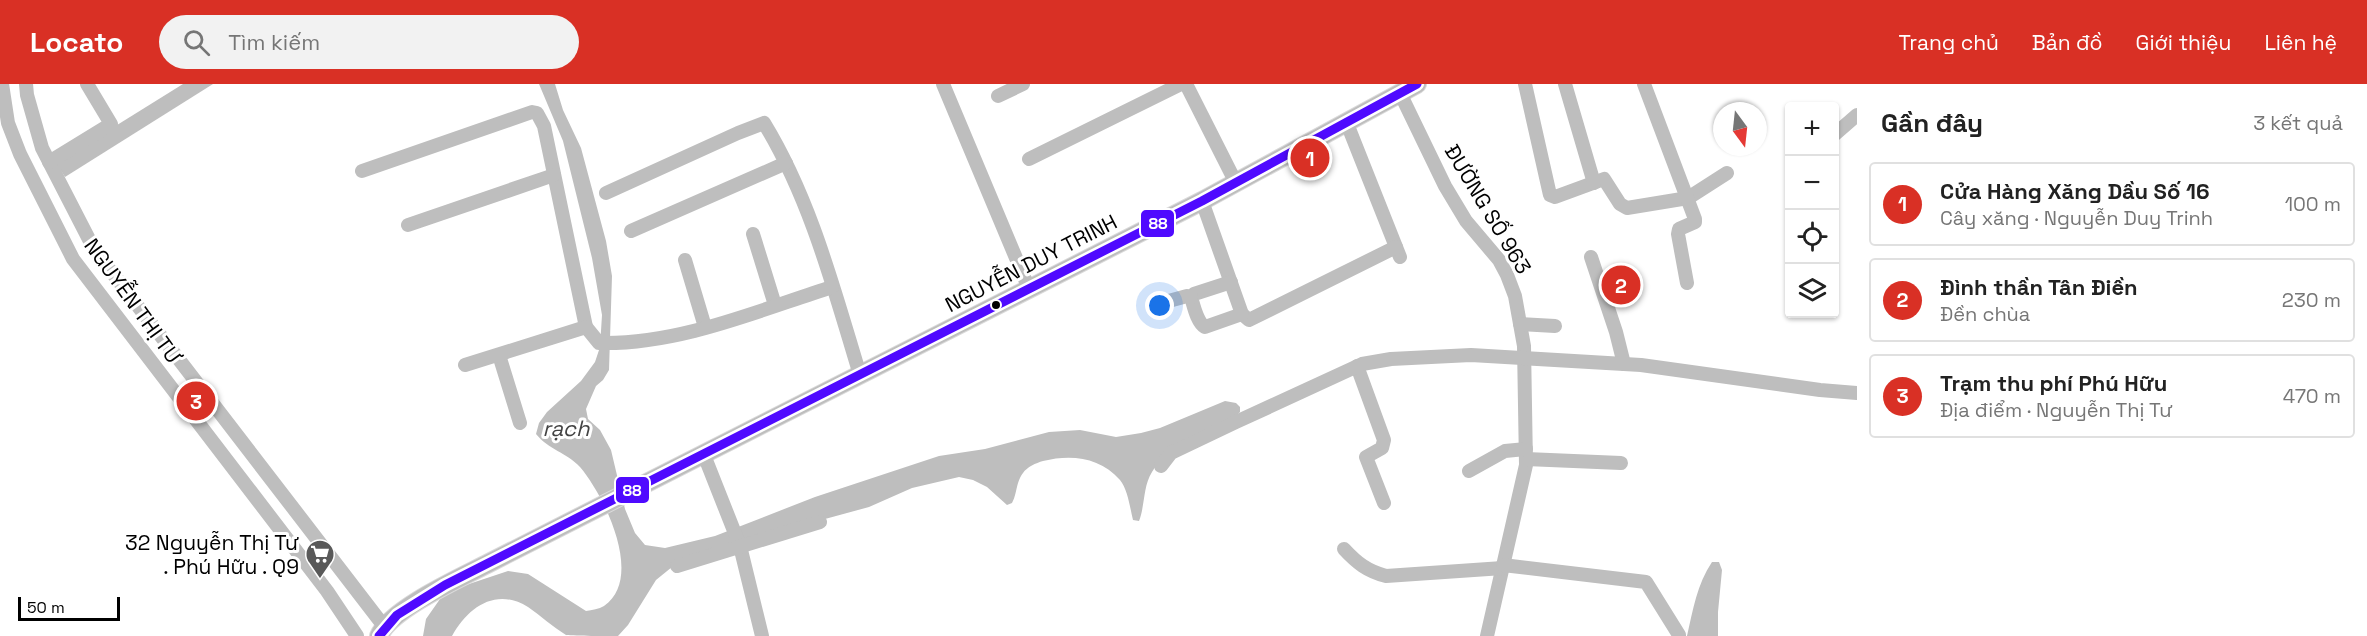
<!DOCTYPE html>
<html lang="vi">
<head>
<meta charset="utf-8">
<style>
  :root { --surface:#fff; --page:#f2f2f2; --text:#222; --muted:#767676; --line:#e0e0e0; --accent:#d93025 }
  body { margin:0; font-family:"Space Grotesk",sans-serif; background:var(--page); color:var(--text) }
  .controls { position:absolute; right:18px; top:18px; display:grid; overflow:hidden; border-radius:6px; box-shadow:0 2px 4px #0004 }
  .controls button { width:54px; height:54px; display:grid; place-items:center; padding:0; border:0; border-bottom:2px solid var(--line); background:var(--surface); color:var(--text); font:30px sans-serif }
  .compass { position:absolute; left:1713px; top:18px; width:54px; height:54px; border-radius:50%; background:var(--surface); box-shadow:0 2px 4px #0004; rotate:165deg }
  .scale { position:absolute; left:18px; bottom:15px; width:102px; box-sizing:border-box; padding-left:6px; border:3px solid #000; border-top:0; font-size:16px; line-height:21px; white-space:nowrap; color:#000; -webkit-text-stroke:4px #fff; paint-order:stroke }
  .you { position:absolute; left:1160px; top:222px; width:21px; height:21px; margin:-15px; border:4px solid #fff; border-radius:50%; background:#1a73e8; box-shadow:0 0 0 9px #1a73e833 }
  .badge { display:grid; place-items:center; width:39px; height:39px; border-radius:50%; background:var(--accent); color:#fff; font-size:20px; font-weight:700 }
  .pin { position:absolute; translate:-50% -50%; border:3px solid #fff; box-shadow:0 2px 6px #0006 }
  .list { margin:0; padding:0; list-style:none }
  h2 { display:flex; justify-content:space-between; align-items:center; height:78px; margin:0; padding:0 24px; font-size:26px }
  h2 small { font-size:20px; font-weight:400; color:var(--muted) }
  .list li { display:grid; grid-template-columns:39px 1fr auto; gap:18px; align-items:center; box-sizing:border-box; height:84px; margin:0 12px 12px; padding:0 12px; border:2px solid var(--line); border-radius:6px }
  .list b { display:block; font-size:22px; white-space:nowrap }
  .list p { margin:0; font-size:20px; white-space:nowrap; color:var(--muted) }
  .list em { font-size:20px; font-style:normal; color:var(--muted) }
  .icon { flex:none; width:33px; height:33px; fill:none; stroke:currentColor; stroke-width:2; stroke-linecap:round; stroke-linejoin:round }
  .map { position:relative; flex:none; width:1857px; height:552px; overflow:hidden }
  header { display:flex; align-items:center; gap:36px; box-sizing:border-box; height:84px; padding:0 30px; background:var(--accent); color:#fff }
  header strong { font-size:28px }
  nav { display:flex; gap:33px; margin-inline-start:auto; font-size:21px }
  .search { width:420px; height:54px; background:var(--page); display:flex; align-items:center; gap:15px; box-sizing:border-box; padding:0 21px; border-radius:33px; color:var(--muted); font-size:22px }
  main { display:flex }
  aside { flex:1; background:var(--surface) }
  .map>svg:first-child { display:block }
  .water { fill:#bebebe }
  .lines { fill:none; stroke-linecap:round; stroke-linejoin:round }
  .major-casing { stroke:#dbdbdb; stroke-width:20 }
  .minor { stroke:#bebebe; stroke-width:14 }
  .major { stroke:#bebebe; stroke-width:18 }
  .bus-1-casing { stroke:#fff; stroke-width:14 }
  .bus-1 { stroke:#4f0aff; stroke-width:9 }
  .bus-dot { fill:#000; stroke:#fff; stroke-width:2 }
  .labels { text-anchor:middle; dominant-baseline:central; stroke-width:6; stroke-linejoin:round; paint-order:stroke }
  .street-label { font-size:21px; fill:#000; stroke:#fff }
  .poi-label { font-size:21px; fill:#000; stroke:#fff; text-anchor:end }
  .water-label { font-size:22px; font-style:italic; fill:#434343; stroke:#fff }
  .line-badge { stroke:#fff; stroke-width:2 }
  .badge-label { font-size:16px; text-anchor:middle; font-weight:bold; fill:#fff }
</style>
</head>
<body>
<header>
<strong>Locato</strong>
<div class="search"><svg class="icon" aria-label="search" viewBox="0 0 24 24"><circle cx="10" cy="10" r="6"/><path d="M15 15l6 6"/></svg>Tìm kiếm</div>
<nav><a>Trang chủ</a><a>Bản đồ</a><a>Giới thiệu</a><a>Liên hệ</a></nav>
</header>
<main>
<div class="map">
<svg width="1857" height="552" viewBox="0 0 1857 552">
  <rect width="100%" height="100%" fill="#fff"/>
  <g class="water">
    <path d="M 183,0 L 213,0 L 65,93 L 56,79 Z"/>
    <path d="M 539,0 L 555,0 L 563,26 L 581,64 L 606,157 L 612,192 L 609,286 L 603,296 L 596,302 L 586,325 L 588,335 L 600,346 L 611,366 L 625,425 L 635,449 L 645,461 L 665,464 L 715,452 L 815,413 L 939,372 L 985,365 L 1049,348 L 1080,346 L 1116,353 L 1141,349 L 1160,344 L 1225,317 L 1236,319 L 1240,323 L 1240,328 C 1215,354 1171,356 1152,388 C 1143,402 1145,422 1139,437 L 1133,436 C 1130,424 1128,406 1120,396 C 1100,373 1071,370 1043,377 C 1036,379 1027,383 1023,389 C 1016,398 1017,410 1012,419 L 1007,421 L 987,403 L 973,396 L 959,393 L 912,404 L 869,423 L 792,444 L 672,483 L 656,496 L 628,541 L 618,552 C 606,552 576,552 566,551 C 553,543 541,532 528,523 C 496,503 468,523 452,552 L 423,552 L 426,535 L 440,515 L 460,503 L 508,487 L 528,490 L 586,527 C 592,526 599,525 604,522 C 645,494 604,411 580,383 C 566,368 549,366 536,350 L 539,339 L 547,328 L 581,297 L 595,278 L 600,263 L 602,231 L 592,174 L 563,57 Z"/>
    <path d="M 1712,478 L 1719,478 L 1722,486 L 1718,528 L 1718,552 L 1687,552 C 1693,526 1697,500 1712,478 Z"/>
  </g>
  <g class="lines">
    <g class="major-casing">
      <path id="major" d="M 379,552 C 390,525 462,493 489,479 L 1202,117 L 1417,0"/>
    </g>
    <g class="minor">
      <path d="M 2,0 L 8,39 L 20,70 L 73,175 L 327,507 L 357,552"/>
      <path d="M 26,0 L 27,11 L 42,64 L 94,165 L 383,541"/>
      <path d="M 943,0 L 1029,205"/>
      <path d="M 1186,0 L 1236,99"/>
      <path d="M 1525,0 L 1550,111 L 1555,113 L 1604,95 L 1620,120 L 1627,124 L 1688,114 L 1727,89"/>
      <path d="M 1565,0 L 1594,99"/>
      <path d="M 1644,0 L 1695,135 L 1695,138 L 1679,145 L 1678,150 L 1687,199"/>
      <path d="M 1400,9 L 1445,102 L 1466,137 L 1499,176 L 1507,191 L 1515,212 L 1524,262 L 1526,381 L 1487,552"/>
      <path d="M 998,12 L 1023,0"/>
      <path d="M 1346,37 L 1400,173"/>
      <path d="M 1834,51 L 1857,31"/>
      <path d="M 1029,75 L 1181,0"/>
      <path d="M 49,78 L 111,40 L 87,0"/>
      <path d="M 362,87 L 532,28 L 537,29 L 544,42 L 586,243"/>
      <path d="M 606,109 L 738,49 L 764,39 C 811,116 834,206 860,291"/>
      <path d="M 1202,117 L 1242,230 L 1249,236 L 1396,163"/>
      <path d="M 408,141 L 554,91"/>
      <path d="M 631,147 L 786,79"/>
      <path d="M 753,150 L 775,221"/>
      <path d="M 1591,173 L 1616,248 L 1624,280"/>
      <path d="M 685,176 L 705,243"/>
      <path d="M 1231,198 L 1194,210 L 1191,213 C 1194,223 1197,238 1205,243 L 1242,230"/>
      <path d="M 1165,218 L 1187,212 L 1191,213"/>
      <path d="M 1520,240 L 1555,242"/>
      <path d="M 499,271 L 520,339"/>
      <path d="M 465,281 L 586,243 L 599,259 C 678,261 757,227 832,203"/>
      <path d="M 1357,282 L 1384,356 L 1382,364 L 1366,373 L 1384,419"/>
      <path d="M 704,371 L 740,462 L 762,552"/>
      <path d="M 1526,375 L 1621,379"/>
      <path d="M 1161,382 L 1171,369 L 1236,338 L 1362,280 L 1391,275 L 1471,271 L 1641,281 L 1820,306 L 1857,309"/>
      <path d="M 1469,387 L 1505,367 L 1526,365"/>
      <path d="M 1344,465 C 1357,479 1367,487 1386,492 L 1503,484"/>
      <path d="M 1503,481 L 1646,498 L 1679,551"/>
      <path d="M 677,482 L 820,438"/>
    </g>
    <use href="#major" class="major"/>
    <g class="bus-1-casing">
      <path id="bus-1" d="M 379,552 L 397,531 L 445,501 L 1202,117 L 1417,0"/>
    </g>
    <use href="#bus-1" class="bus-1"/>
  </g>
  <defs>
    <g id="supermarket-pin" transform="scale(1.5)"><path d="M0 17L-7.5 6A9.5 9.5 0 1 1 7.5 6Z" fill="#595959" stroke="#fff"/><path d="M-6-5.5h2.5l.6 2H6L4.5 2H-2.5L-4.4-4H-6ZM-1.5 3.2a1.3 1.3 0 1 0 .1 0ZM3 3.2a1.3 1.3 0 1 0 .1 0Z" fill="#fff"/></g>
  </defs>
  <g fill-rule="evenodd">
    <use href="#supermarket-pin" x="320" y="470"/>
  </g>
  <circle class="bus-dot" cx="996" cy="221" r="5"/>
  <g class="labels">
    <g class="street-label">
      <text transform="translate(1488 125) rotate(59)">ĐƯỜNG SỐ 963</text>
      <text transform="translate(1031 179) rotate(-27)">NGUYỄN DUY TRINH</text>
      <text transform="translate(133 217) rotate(54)">NGUYỄN THỊ TƯ</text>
    </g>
    <g class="poi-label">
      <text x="299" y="458">32 Nguyễn Thị Tư<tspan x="299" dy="24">. Phú Hữu . Q9</tspan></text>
    </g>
    <g class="water-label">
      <text x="566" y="344">rạch</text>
    </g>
  </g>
  <g class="line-badge">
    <rect x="1140" y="125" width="35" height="29" rx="6" fill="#4f0aff"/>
    <rect x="615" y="392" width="35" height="28" rx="6" fill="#4f0aff"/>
  </g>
  <g class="badge-label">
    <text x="1158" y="145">88</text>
    <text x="632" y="412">88</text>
  </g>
</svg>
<div class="controls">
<button>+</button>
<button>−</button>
<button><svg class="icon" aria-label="locate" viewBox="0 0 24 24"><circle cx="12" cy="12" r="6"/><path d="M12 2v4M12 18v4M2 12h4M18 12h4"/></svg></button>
<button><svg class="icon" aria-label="layers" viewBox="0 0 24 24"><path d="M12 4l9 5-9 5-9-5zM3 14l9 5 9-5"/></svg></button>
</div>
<svg class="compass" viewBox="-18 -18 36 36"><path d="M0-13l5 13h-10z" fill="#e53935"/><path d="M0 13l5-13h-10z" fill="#767676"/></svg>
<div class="scale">50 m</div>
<div class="you"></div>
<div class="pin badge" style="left:1310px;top:74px">1</div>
<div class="pin badge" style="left:1621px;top:201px">2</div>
<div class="pin badge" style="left:196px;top:317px">3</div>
</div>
<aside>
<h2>Gần đây<small>3 kết quả</small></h2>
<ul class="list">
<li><span class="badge">1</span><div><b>Cửa Hàng Xăng Dầu Số 16</b><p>Cây xăng · Nguyễn Duy Trinh</p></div><em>100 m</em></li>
<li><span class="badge">2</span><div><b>Đình thần Tân Điền</b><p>Đền chùa</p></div><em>230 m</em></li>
<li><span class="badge">3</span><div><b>Trạm thu phí Phú Hữu</b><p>Địa điểm · Nguyễn Thị Tư</p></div><em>470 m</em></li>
</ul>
</aside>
</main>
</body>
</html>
